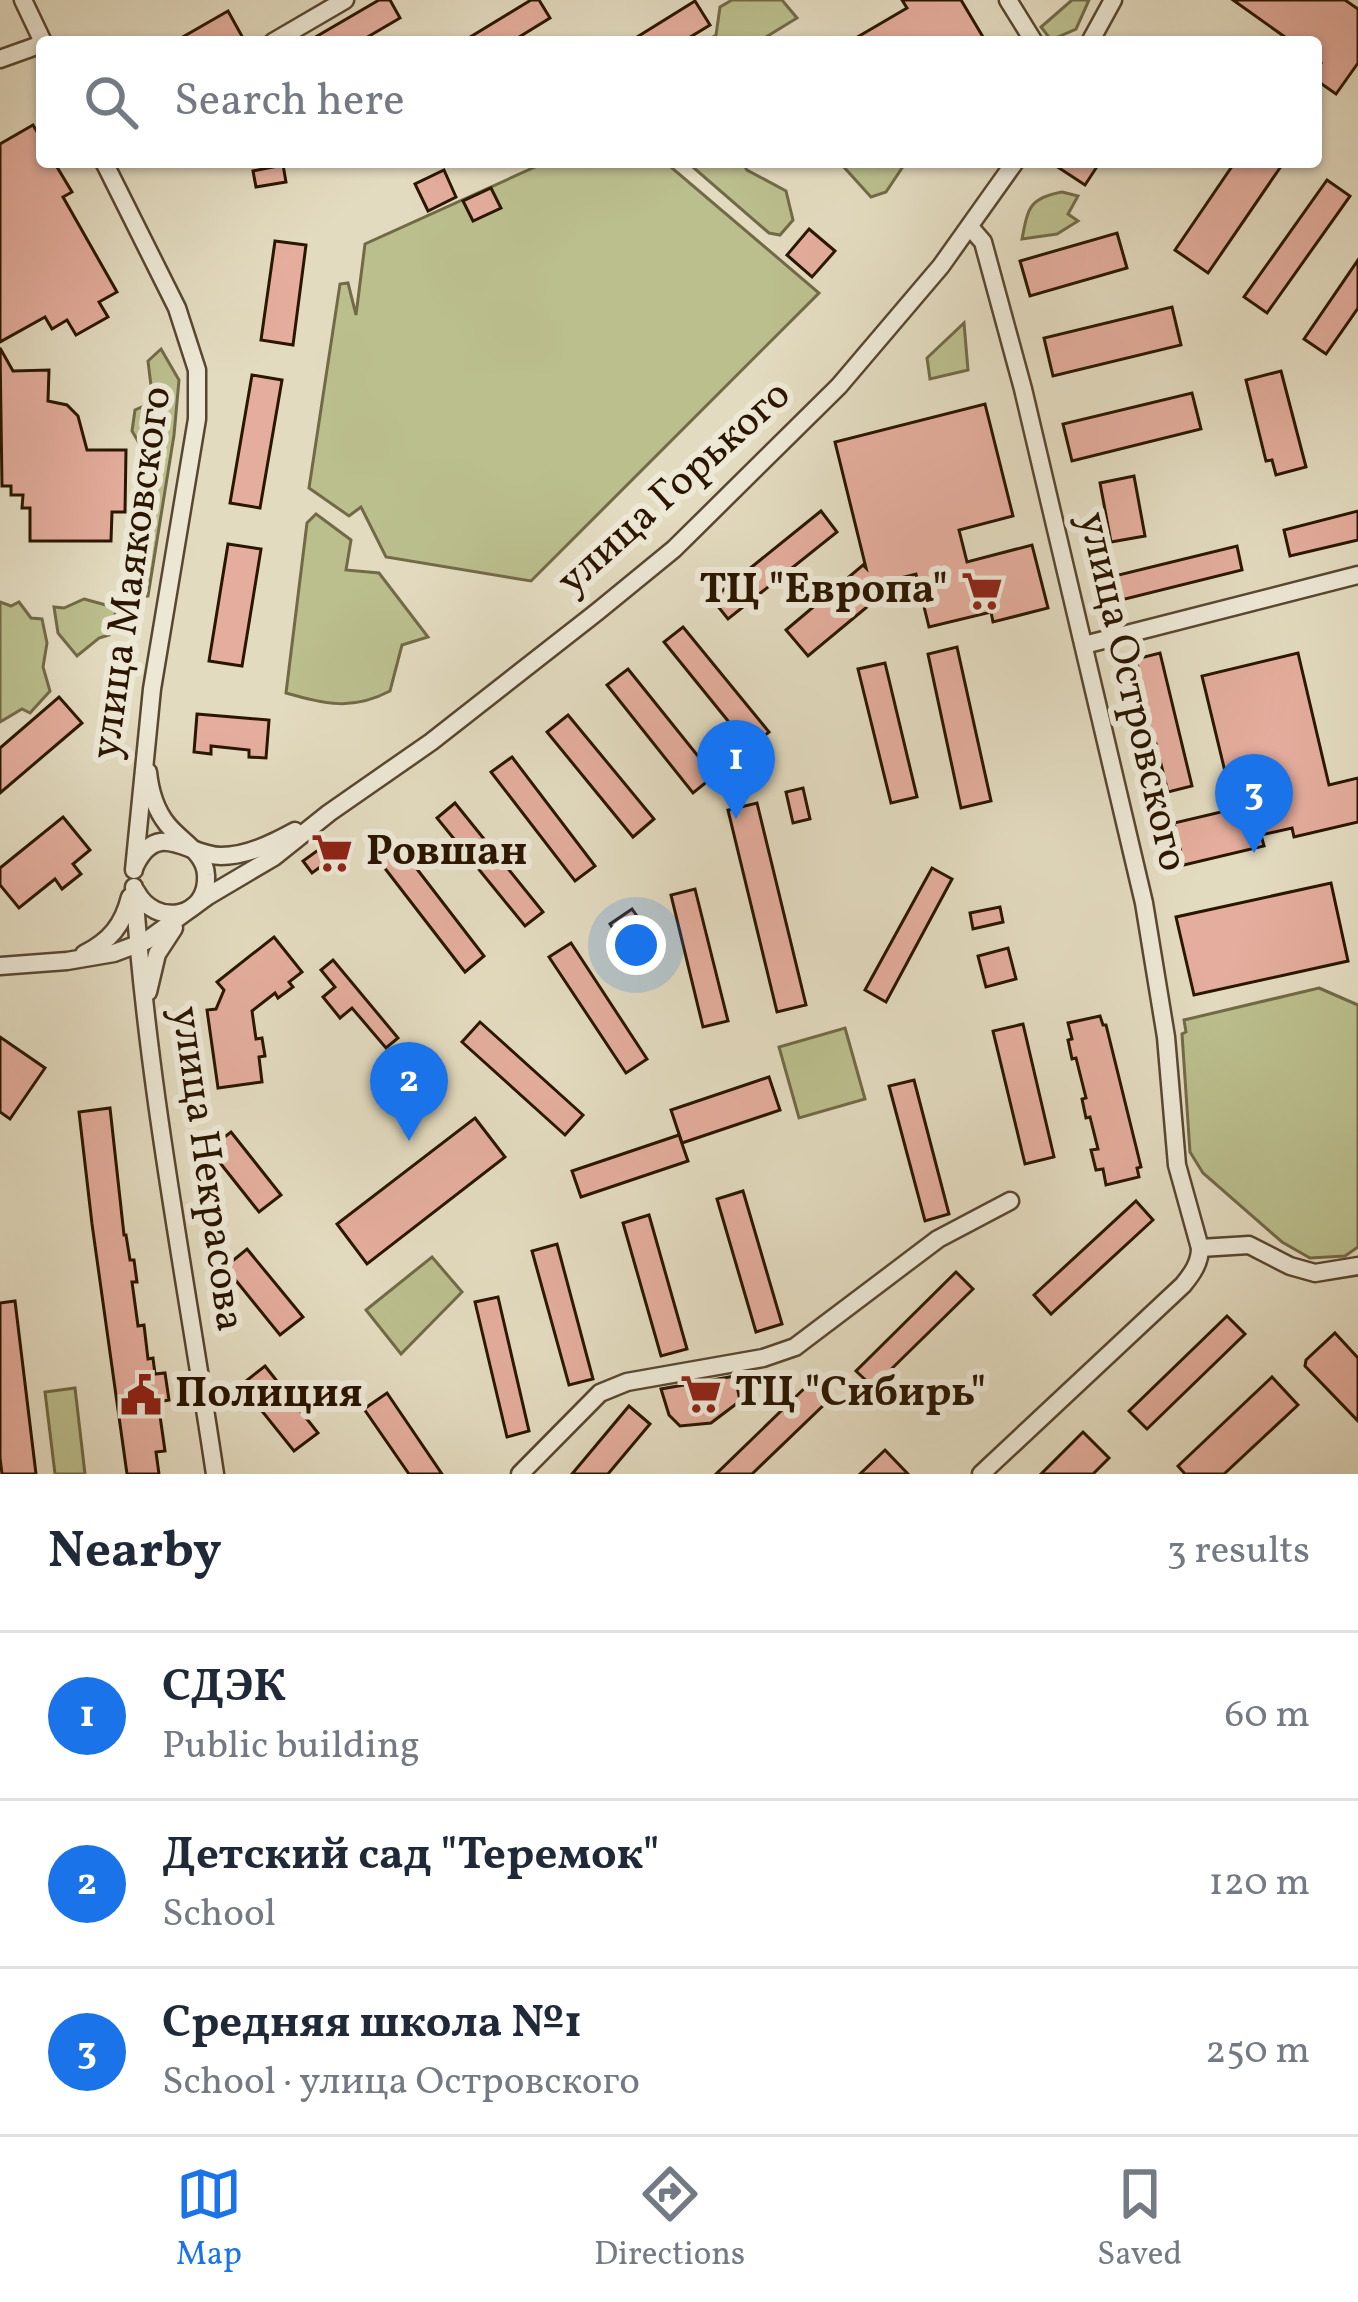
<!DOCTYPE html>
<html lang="en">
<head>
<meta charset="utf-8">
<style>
  :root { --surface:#fff; --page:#f2f2f3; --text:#1f2937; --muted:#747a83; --line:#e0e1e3; --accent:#1a73e8 }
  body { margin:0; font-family:Vollkorn,serif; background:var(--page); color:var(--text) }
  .you { position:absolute; left:636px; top:945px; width:42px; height:42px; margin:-30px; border:9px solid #fff; border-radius:50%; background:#1a73e8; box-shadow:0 0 0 18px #1a73e833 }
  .badge { display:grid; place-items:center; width:78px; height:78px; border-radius:50%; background:var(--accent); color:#fff; font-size:39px; font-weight:700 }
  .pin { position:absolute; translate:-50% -99px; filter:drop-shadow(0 3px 6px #0008) }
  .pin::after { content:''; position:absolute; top:63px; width:42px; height:36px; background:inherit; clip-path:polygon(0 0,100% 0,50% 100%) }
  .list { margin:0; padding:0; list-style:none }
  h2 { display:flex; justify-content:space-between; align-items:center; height:156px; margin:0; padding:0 48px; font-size:51px }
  h2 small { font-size:39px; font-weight:400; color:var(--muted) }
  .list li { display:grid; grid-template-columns:78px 1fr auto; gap:36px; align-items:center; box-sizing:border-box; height:168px; padding:0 48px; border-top:3px solid var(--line) }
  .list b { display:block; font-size:45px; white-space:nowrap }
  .list p { margin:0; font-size:39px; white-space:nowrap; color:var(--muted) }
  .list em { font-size:39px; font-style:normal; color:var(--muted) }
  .icon { flex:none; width:66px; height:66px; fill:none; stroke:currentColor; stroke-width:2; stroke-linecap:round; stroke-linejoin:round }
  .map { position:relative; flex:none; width:1358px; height:1474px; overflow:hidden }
  .search { position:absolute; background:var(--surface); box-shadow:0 3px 9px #0004; left:36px; right:36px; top:36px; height:132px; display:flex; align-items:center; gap:30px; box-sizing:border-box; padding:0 42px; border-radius:12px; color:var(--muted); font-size:45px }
  .sheet { height:660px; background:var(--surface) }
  nav { display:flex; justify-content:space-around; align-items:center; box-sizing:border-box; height:168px; border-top:3px solid var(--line); background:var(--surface); font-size:33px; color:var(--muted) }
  nav a { display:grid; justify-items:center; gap:6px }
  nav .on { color:var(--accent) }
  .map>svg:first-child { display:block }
  .green { fill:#bbbe8d; stroke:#726a46; stroke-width:3 }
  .building { fill:#e4ad9d; stroke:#2a1600; stroke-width:3 }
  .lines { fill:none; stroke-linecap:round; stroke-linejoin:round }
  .minor-casing { stroke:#584730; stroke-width:21 }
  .minor { stroke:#ede8d6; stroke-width:16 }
  .labels { text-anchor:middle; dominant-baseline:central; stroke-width:12; stroke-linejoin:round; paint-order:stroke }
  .street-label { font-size:42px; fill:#2a1600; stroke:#ede8d6 }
  .poi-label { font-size:42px; font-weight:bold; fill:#2a1600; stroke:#ede8d6; text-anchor:start }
</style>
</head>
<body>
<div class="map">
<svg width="1358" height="1474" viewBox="0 0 1358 1474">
  <rect width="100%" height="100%" fill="#e3dbc0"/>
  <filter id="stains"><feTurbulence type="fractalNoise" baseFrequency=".00167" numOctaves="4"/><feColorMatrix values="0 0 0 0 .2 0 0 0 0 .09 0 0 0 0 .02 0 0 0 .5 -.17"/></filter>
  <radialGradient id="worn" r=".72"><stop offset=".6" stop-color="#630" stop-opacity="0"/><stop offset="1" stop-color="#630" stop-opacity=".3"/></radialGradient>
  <g class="green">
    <path d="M 732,0 L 782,0 L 797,18 L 758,42 L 705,42 L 716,35 L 720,7 Z"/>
    <path d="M 1072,0 L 1089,0 L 1076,29 L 1051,40 L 1041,27 Z"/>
    <path d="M 546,162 L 665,162 L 819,293 L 531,581 L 386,557 L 361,507 L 349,516 L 309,488 L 340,284 L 348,283 L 356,315 L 365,244 Z"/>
    <path d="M 687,162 L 742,162 L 747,170 L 786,191 L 793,220 L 780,235 L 769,233 Z"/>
    <path d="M 845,162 L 906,162 L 886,192 L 871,197 L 842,165 Z"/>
    <path d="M 1062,192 L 1078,196 L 1068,214 L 1078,221 L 1057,234 L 1022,239 C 1028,208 1029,198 1062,192 Z"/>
    <path d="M 964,323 L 968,370 L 930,379 L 927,358 Z"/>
    <path d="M 161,349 L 179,380 L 174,435 L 148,596 L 129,596 L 124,574 L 135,550 L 145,453 L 132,431 L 135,410 L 153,402 L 148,361 Z"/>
    <path d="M 316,514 L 351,540 L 346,570 L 379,573 L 428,637 L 402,645 L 390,691 C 352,711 326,704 286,693 L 307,523 Z"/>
    <path d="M 84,599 L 117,608 L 109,635 L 99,638 L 77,656 L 58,633 L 54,607 L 64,608 Z"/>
    <path d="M 0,602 L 11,606 L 19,602 L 31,618 L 42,619 L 47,643 L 43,667 L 50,691 L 30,713 L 22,709 L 0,722 Z"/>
    <path d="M 1319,988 L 1358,1005 L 1358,1247 L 1345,1256 L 1310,1258 L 1282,1242 L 1203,1173 L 1190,1152 L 1182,1034 L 1186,1032 L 1184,1020 Z"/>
    <path d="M 845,1028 L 865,1099 L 799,1118 L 779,1047 Z"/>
    <path d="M 432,1257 L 462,1292 L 401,1354 L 366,1310 Z"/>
    <path d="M 75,1388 L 85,1474 L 55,1474 L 45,1392 Z"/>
  </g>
  <g class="building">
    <path d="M 379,0 L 390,0 L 400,18 L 359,42 L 307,42 Z"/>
    <path d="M 531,0 L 539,0 L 550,18 L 511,42 L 462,42 Z"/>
    <path d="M 902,0 L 961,0 L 986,42 L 849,42 L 907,8 Z"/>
    <path d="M 1233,0 L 1345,0 L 1358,9 L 1358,63 L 1336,94 L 1316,80 L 1316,70 L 1321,63 L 1316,59 L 1316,42 L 1292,42 Z"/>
    <path d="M 695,1 L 710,25 L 682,42 L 629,42 Z"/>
    <path d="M 228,11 L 243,38 L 235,42 L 174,42 Z"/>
    <path d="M 33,125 L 42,140 L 42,162 L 54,162 L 72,192 L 63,197 L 117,292 L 99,302 L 108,317 L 76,335 L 67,320 L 52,329 L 45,317 L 0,342 L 0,144 Z"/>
    <path d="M 1050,162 L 1100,162 L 1085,185 Z"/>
    <path d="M 1235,162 L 1284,162 L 1208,273 L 1175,250 Z"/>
    <path d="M 283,165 L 286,182 L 256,187 L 253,171 Z"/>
    <path d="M 444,170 L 456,197 L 428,211 L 415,184 Z"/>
    <path d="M 1327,180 L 1350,196 L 1267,313 L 1244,297 Z"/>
    <path d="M 491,188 L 501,208 L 473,221 L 463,201 Z"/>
    <path d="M 809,229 L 835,251 L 812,277 L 787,255 Z"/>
    <path d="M 1117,233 L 1127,268 L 1030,296 L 1020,261 Z"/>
    <path d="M 275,241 L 306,245 L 293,345 L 261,340 Z"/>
    <path d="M 1358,260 L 1358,308 L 1326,354 L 1304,339 Z"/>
    <path d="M 1172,307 L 1181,345 L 1053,376 L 1044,338 Z"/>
    <path d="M 0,348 L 13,371 L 49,370 L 48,401 L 67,405 L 78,416 L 87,450 L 126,450 L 125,512 L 112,512 L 111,541 L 30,541 L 30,508 L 22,508 L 23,495 L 11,495 L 11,486 L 2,486 Z"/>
    <path d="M 1281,371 L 1306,467 L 1276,475 L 1272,460 L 1266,461 L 1246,380 Z"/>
    <path d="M 252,375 L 282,380 L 260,508 L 230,503 Z"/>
    <path d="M 1192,393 L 1201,429 L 1072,461 L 1063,424 Z"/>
    <path d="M 985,404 L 1013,516 L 959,530 L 967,562 L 1032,545 L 1048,608 L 993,622 L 991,612 L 929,627 L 916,574 L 862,588 L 873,602 L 808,656 L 786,630 L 863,565 L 866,568 L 835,442 Z"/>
    <path d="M 1134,476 L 1145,536 L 1111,542 L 1100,483 Z"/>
    <path d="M 821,511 L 837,532 L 728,619 L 712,599 Z"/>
    <path d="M 1358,511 L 1358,540 L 1290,556 L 1284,530 Z"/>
    <path d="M 228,544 L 261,549 L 242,666 L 209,661 Z"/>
    <path d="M 1237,546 L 1242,570 L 1105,604 L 1098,580 Z"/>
    <path d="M 683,627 L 769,732 L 750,748 L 664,642 Z"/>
    <path d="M 957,647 L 991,801 L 961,808 L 928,654 Z"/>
    <path d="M 1160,653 L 1192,786 L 1168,792 L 1155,740 L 1150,741 L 1149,734 L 1139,729 L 1145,719 L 1143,712 L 1148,711 L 1136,659 Z"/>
    <path d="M 1298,653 L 1329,785 L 1358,778 L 1358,822 L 1294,837 L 1292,828 L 1261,835 L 1264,846 L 1184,865 L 1174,823 L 1234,809 L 1202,676 Z"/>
    <path d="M 885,663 L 917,797 L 891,803 L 858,669 Z"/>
    <path d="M 628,669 L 714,776 L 693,793 L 607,685 Z"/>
    <path d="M 59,697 L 82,723 L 0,793 L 0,748 Z"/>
    <path d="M 197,714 L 269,720 L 266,758 L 249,757 L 249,750 L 211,746 L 211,754 L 194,752 Z"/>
    <path d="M 568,715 L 654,819 L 633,837 L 547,732 Z"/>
    <path d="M 512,757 L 595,866 L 575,881 L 491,772 Z"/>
    <path d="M 803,788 L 810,819 L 793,823 L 786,792 Z"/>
    <path d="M 455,803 L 543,912 L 525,926 L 437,818 Z"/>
    <path d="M 757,803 L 806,1005 L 777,1012 L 728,810 Z"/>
    <path d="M 63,817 L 90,850 L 73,864 L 81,874 L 62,889 L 55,879 L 19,908 L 0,885 L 0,868 Z"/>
    <path d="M 332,840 L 341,852 L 312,873 L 303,861 Z"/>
    <path d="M 400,847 L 484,956 L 465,972 L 380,862 Z"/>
    <path d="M 932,868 L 952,879 L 886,1002 L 865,990 Z"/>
    <path d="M 1331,883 L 1348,961 L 1194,995 L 1176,917 Z"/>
    <path d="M 695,889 L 728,1021 L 703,1027 L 671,895 Z"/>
    <path d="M 1000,907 L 1003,922 L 973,929 L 970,913 Z"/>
    <path d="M 632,909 L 651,936 L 628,952 L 610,924 Z"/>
    <path d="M 274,937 L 302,972 L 289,982 L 293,987 L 278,998 L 275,993 L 252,1011 L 256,1039 L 262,1038 L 265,1056 L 259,1057 L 262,1082 L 218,1088 L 207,1010 L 216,1009 L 224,990 L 217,982 Z"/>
    <path d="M 571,943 L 647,1059 L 626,1073 L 549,957 Z"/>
    <path d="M 1008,948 L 1016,979 L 986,987 L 978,956 Z"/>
    <path d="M 333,960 L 398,1038 L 386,1048 L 352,1008 L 340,1018 L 323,997 L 335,987 L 321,970 Z"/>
    <path d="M 1100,1016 L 1103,1025 L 1106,1025 L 1141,1167 L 1137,1168 L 1139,1177 L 1106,1185 L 1103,1169 L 1096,1170 L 1091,1150 L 1098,1149 L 1090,1117 L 1086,1118 L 1082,1099 L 1086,1098 L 1076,1058 L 1072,1059 L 1068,1040 L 1072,1039 L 1068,1023 Z"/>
    <path d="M 480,1022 L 583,1115 L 565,1135 L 462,1042 Z"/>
    <path d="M 1023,1024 L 1054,1157 L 1025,1164 L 993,1031 Z"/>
    <path d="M 0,1037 L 45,1068 L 10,1119 L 0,1112 Z"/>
    <path d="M 769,1077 L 780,1110 L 682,1143 L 671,1110 Z"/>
    <path d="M 914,1080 L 949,1214 L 925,1221 L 889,1086 Z"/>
    <path d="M 110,1108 L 124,1235 L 126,1235 L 130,1260 L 134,1260 L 137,1282 L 132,1282 L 138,1326 L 144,1325 L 148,1359 L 153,1358 L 155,1374 L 165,1373 L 169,1400 L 158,1402 L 165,1451 L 156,1452 L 159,1474 L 127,1474 L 92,1224 L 79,1112 Z"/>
    <path d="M 475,1118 L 505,1157 L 367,1264 L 337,1224 Z"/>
    <path d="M 231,1132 L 281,1195 L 259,1212 L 209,1149 Z"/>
    <path d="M 679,1135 L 688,1161 L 581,1197 L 572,1171 Z"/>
    <path d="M 743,1191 L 782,1324 L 756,1332 L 717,1199 Z"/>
    <path d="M 1136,1201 L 1153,1220 L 1051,1314 L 1034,1295 Z"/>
    <path d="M 649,1215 L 687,1349 L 661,1356 L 623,1223 Z"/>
    <path d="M 557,1244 L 593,1379 L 569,1385 L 532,1251 Z"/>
    <path d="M 247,1249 L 303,1317 L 280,1335 L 225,1267 Z"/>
    <path d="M 956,1272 L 973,1289 L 873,1387 L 856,1371 Z"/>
    <path d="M 498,1297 L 529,1431 L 507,1437 L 475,1302 Z"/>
    <path d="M 15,1301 L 36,1474 L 2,1474 L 0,1458 L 0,1303 Z"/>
    <path d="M 1227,1316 L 1245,1334 L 1147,1429 L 1129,1411 Z"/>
    <path d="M 1335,1333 L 1358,1358 L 1358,1421 L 1305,1366 L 1306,1360 Z"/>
    <path d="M 265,1366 L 318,1433 L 294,1451 L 241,1385 Z"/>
    <path d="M 735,1376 L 740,1401 L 711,1423 L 680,1426 L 669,1415 L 661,1389 Z"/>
    <path d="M 1272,1377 L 1298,1405 L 1224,1474 L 1185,1474 L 1178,1466 Z"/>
    <path d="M 813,1380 L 831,1398 L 752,1474 L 716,1474 Z"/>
    <path d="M 387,1393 L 442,1474 L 409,1474 L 364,1409 Z"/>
    <path d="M 629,1406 L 650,1424 L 608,1474 L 572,1474 Z"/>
    <path d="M 1083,1432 L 1109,1458 L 1093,1474 L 1041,1474 Z"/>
    <path d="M 885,1450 L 908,1474 L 860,1474 Z"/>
  </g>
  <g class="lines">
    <g class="minor-casing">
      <g id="minor">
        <path d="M 23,0 L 43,42"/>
        <path d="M 1008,0 L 1034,42"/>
        <path d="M 273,42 L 345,0"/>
        <path d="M 1090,42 L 1113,0"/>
        <path d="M 0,59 L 42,44"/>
        <path d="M 104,162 L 177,308 L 197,370 L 197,419 L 152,689 L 134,870"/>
        <path d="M 970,227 L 983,242 L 1023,389 L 1144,903 L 1166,1037 L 1177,1165 L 1200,1248 C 1200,1263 1192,1274 1183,1285 L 981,1474"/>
        <path d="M 1084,645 L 1358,575"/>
        <path d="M 135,866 C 158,818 188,856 221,856 C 247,856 273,843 295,831"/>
        <path d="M 134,887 C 147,1084 186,1279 215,1474"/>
        <path d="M 136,891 C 155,928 209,918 206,875 C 205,852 180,841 167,824 C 155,809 150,791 148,772"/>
        <path d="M 84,954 C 110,941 123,925 130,897"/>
        <path d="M 0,966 L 67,961 L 114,953 L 146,941 L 208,896 L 274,857 L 329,813 L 431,742 L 597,612 L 674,549 L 839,386 L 941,266 L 1015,162"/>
        <path d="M 148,992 L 157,954 L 174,928"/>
        <path d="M 1200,1248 L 1249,1245 L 1290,1266 L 1315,1273 L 1358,1266"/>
        <path d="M 520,1474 L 600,1393 L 627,1382 L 763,1358 L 795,1347 L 938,1239 L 1010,1201"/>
      </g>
    </g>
    <use href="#minor" class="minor"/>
  </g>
  <defs>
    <g id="supermarket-bare" transform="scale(3.24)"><path d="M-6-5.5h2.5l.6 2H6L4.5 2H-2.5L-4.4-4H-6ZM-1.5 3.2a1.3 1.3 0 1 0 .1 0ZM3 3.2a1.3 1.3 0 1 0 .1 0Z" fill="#8f2418" stroke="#ede8d6" stroke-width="2.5" paint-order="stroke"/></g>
    <g id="civic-bare" transform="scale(3.24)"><path d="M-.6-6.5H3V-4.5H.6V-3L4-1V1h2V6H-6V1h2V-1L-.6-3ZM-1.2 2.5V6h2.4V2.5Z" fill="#8f2418" stroke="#ede8d6" stroke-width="2.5" paint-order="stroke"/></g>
  </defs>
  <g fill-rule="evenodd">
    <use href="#supermarket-bare" x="982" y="591"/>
    <use href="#supermarket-bare" x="332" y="853"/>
    <use href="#supermarket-bare" x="701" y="1394"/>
    <use href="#civic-bare" x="141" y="1395"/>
  </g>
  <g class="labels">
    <g class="street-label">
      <text transform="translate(675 489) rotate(-42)">улица Горького</text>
      <text transform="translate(133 573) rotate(-82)">улица Маяковского</text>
      <text transform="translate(1131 692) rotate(77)">улица Островского</text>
      <text transform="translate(206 1169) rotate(82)">улица Некрасова</text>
    </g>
    <g class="poi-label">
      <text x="948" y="591" text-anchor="end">ТЦ "Европа"</text>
      <text x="366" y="853">Ровшан</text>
      <text x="735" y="1394">ТЦ "Сибирь"</text>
      <text x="175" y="1395">Полиция</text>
    </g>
  </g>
  <rect width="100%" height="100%" filter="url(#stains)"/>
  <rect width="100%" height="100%" fill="url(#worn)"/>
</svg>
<div class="you"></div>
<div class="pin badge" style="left:736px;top:819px">1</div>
<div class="pin badge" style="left:409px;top:1141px">2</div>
<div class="pin badge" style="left:1254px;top:853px">3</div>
<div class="search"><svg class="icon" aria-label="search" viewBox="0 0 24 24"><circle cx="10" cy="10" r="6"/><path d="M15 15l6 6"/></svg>Search here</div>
</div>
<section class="sheet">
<h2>Nearby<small>3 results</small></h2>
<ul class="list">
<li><span class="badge">1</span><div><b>СДЭК</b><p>Public building</p></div><em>60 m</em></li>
<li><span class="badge">2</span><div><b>Детский сад &quot;Теремок&quot;</b><p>School</p></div><em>120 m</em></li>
<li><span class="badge">3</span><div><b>Средняя школа №1</b><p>School · улица Островского</p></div><em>250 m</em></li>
</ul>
</section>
<nav>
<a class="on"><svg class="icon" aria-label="map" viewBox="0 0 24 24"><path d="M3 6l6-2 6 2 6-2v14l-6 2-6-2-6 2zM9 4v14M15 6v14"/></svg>Map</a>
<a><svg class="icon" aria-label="directions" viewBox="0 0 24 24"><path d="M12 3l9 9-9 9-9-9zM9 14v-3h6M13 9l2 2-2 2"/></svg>Directions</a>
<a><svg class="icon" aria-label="saved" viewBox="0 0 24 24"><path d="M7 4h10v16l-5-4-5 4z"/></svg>Saved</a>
</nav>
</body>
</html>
